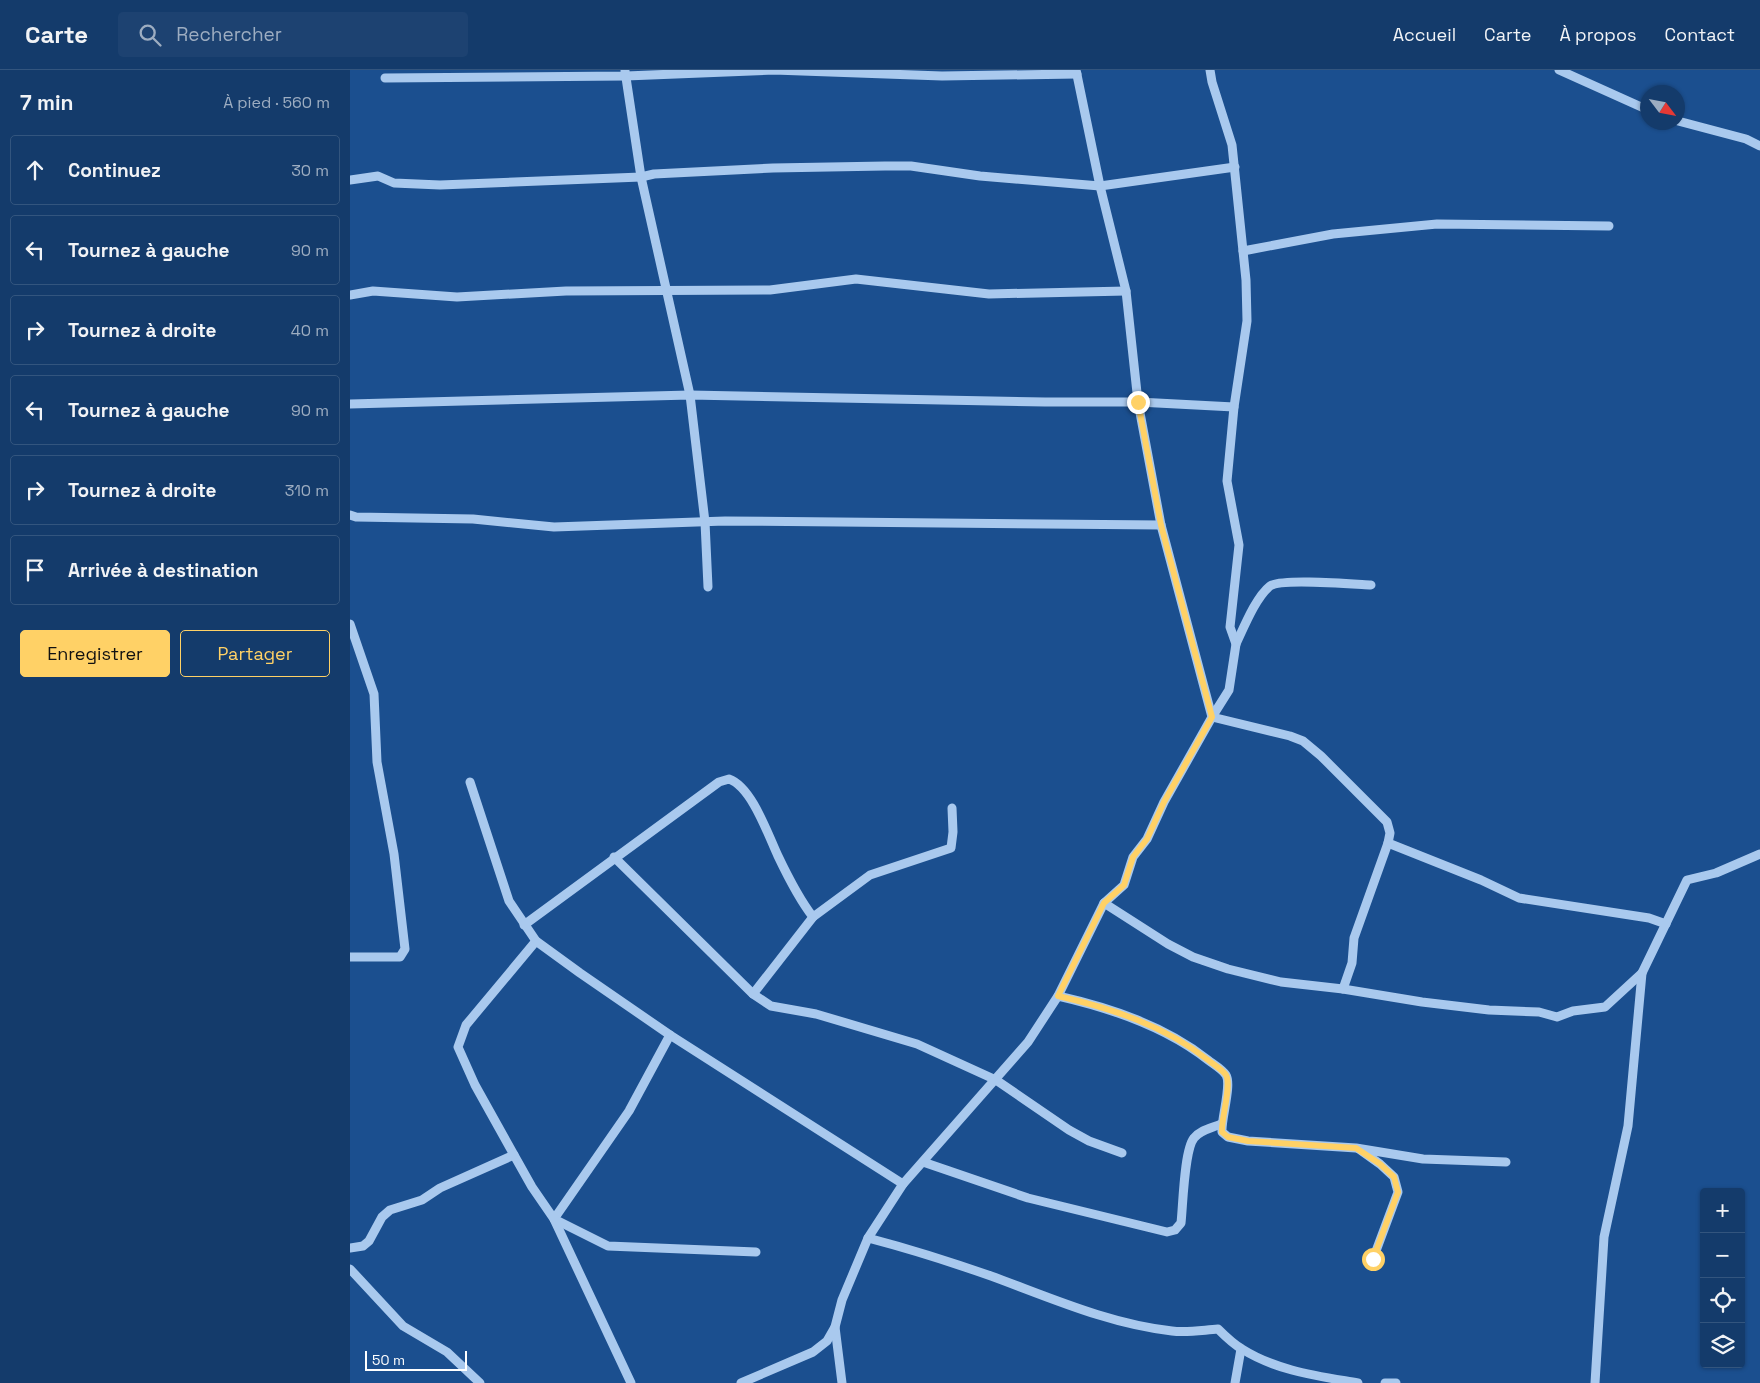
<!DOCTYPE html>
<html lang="fr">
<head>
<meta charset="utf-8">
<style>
  :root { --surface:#143b6b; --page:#1d4271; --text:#f1f3f6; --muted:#9dadc1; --line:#33557e; --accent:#ffd166 }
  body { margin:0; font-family:"Space Grotesk",sans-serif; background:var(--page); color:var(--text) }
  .controls { position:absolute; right:15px; bottom:15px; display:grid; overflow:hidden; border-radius:5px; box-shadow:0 1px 4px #0004 }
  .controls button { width:45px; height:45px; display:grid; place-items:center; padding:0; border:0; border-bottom:1px solid var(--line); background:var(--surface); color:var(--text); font:25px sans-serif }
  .compass { position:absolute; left:1290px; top:15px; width:45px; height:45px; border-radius:50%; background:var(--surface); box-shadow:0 1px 4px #0004; rotate:122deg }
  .scale { position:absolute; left:15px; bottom:12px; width:102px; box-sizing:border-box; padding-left:5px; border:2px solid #fff; border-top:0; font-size:14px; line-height:18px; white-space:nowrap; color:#fff; -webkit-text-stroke:4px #1b4f8f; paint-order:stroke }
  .stop { position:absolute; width:15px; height:15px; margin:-11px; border:4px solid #ffd166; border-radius:50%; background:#fff }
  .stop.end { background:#ffd166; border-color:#fff; box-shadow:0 1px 5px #0008 }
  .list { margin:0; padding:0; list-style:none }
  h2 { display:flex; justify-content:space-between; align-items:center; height:65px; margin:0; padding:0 20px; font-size:21px }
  h2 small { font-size:16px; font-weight:400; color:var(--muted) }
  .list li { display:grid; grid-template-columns:32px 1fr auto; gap:15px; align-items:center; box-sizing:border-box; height:70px; margin:0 10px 10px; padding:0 10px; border:1px solid var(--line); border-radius:5px }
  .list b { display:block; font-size:19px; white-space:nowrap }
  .list em { font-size:16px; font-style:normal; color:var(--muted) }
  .actions { display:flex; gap:10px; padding:15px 20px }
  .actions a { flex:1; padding:11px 0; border:1px solid var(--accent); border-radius:5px; text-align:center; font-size:18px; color:var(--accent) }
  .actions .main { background:var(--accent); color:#111 }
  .icon { flex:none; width:28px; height:28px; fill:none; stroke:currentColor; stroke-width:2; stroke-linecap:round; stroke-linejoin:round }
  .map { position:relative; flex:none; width:1410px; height:1313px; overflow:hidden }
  header { display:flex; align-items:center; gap:30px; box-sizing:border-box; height:70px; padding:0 25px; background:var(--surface); border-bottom:1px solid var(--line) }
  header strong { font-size:24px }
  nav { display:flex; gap:28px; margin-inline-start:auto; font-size:18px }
  .search { width:350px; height:45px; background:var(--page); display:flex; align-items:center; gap:12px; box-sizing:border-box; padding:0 18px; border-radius:5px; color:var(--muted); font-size:19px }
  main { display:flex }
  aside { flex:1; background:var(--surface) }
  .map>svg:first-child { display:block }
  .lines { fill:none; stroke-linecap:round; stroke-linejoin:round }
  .minor { stroke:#a9c9ee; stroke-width:9 }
  .route { stroke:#ffd166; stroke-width:6 }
</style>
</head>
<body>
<header>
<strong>Carte</strong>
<div class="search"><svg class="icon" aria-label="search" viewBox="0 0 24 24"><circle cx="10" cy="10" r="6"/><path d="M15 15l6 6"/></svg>Rechercher</div>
<nav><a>Accueil</a><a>Carte</a><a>À propos</a><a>Contact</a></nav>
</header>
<main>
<aside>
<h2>7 min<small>À pied · 560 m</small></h2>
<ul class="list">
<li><svg class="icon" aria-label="ahead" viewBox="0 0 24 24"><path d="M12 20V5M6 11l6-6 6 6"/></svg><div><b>Continuez</b></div><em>30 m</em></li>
<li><svg class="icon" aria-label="left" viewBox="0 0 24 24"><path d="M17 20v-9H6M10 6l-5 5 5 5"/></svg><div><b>Tournez à gauche</b></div><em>90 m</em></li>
<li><svg class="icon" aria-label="right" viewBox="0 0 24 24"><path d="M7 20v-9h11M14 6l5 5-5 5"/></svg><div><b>Tournez à droite</b></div><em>40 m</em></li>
<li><svg class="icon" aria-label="left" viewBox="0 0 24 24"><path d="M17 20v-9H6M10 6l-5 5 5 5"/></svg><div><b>Tournez à gauche</b></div><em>90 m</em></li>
<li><svg class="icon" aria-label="right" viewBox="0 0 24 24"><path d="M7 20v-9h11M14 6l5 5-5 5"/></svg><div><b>Tournez à droite</b></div><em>310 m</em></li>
<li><svg class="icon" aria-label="arrive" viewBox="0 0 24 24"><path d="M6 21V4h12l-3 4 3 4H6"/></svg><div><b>Arrivée à destination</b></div></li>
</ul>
<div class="actions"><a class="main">Enregistrer</a><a>Partager</a></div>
</aside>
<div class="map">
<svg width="1410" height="1313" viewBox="0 0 1410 1313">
  <rect width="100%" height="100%" fill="#1b4f8f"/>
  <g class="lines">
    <g class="minor">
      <path d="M 726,0 L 750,116 L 776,221 L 788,332 L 811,455 L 862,647 L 940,666 L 953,671 L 971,686 L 1037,752 L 1040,763 L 1038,773 L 1004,868 L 1002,893 L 993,919"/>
      <path d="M 1209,0 L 1298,40"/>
      <path d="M 35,8 L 276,6 L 424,0 L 592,6 L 727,4"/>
      <path d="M 1328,51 L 1396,69 L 1410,76"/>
      <path d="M 0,110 L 28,106 L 44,113 L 90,115 L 291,107 L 275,1"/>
      <path d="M 893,181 L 983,164 L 1087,154 L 1259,156"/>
      <path d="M 0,225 L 23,221 L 107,227 L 216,221 L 420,220 L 506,209 L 639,224 L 776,221"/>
      <path d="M 0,334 L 340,325 L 695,332 L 788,332 L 884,337"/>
      <path d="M 0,445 L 6,447 L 123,449 L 204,457 L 375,451 L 811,455"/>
      <path d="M 358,517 L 355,452 L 340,325 L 291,107 L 304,104 L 423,98 L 535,96 L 561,96 L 630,106 L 750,116 L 885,97"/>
      <path d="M 0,554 L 24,624 L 27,692 L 44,784 L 55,879 L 50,887 L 0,887"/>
      <path d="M 886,574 C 894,557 906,527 920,516 C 930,508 1003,514 1021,515"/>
      <path d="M 120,712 L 159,831 L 186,871 L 230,903 L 320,965 L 553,1114"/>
      <path d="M 1038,773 L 1131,810 L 1169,828 L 1299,848 L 1316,854"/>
      <path d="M 264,787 L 403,924 L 421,936 L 466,944 L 567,974 L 646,1010 L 719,1060 L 739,1071 L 772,1083"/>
      <path d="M 754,833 L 818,874 L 843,887 L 878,899 L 931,912 L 993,919 L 1072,932 L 1139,940 L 1189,942 L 1207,947 L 1223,941 L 1255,937 L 1292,903 L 1337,810 L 1366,803 L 1410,784"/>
      <path d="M 463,847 L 520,805 L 601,778 L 603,762 L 602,738"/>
      <path d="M 174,855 L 369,712 L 379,709 C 402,717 418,765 428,786 C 438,807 449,829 463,847 L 403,924"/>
      <path d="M 186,871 L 116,955 L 108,977 L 125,1015 L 164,1085 L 182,1117 L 204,1149 L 281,1313"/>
      <path d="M 708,926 C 761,938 815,956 858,990 C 863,994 872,999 876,1005 C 882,1015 871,1049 872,1062 L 878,1067 L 898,1071 L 1006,1078 L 1073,1089 L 1156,1092"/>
      <path d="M 320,965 L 279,1041 L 204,1149 L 258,1176 L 406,1182"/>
      <path d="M 1009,1079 L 1030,1094 L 1044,1107 L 1048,1122 L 1023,1189"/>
      <path d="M 573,1092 L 678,1128 L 817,1162 L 825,1160 L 831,1153 C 833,1136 834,1080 844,1068 C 850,1060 862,1058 871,1054"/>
      <path d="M 518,1168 C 560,1179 601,1192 641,1206 C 701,1228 759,1254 822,1261 C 837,1263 853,1260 868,1259 C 875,1266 883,1274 892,1279 C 927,1301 968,1306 1008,1313"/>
      <path d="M 0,1178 L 13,1176 L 19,1171 L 32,1147 L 40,1140 L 72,1130 L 90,1118 L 164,1085"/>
      <path d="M 0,1199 L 53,1256 L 97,1282 L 130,1313"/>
      <path d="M 485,1257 L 492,1313"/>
      <path d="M 391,1313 L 463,1282 L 477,1271 L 485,1257 L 492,1230 L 518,1168 L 553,1114 L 678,972 L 708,926 L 754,833 L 774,815 L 783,787 L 797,769 L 814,732 L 862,647 L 879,620 L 886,574 L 880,557 L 889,475 L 877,411 L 884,337 L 897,251 L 896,210 L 882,75 L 862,12 L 860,0"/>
      <path d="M 885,1313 L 891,1279"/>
      <path d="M 1035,1313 L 1046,1313"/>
      <path d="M 1245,1313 L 1254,1167 L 1278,1056 L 1292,903"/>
    </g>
  </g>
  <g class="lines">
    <path class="route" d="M 788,332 L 811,455 L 862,647 L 814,732 L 797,769 L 783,787 L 774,815 L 754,833 L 708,926 C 761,938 815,956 858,990 C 863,994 872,999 876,1005 C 882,1015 871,1049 872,1062 L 878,1067 L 898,1071 L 1006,1078 L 1030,1094 L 1044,1107 L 1048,1122 L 1023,1189"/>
  </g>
</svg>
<div class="controls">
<button>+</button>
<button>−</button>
<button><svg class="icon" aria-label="locate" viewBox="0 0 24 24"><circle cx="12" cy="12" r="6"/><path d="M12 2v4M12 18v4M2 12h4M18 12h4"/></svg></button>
<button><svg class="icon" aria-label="layers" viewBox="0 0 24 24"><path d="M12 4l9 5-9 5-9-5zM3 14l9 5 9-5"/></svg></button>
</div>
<svg class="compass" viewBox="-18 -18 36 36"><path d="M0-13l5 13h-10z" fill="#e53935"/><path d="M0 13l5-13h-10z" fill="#9dadc1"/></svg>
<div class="scale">50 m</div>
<div class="stop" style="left:1023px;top:1189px"></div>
<div class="stop end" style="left:788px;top:332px"></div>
</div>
</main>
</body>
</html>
